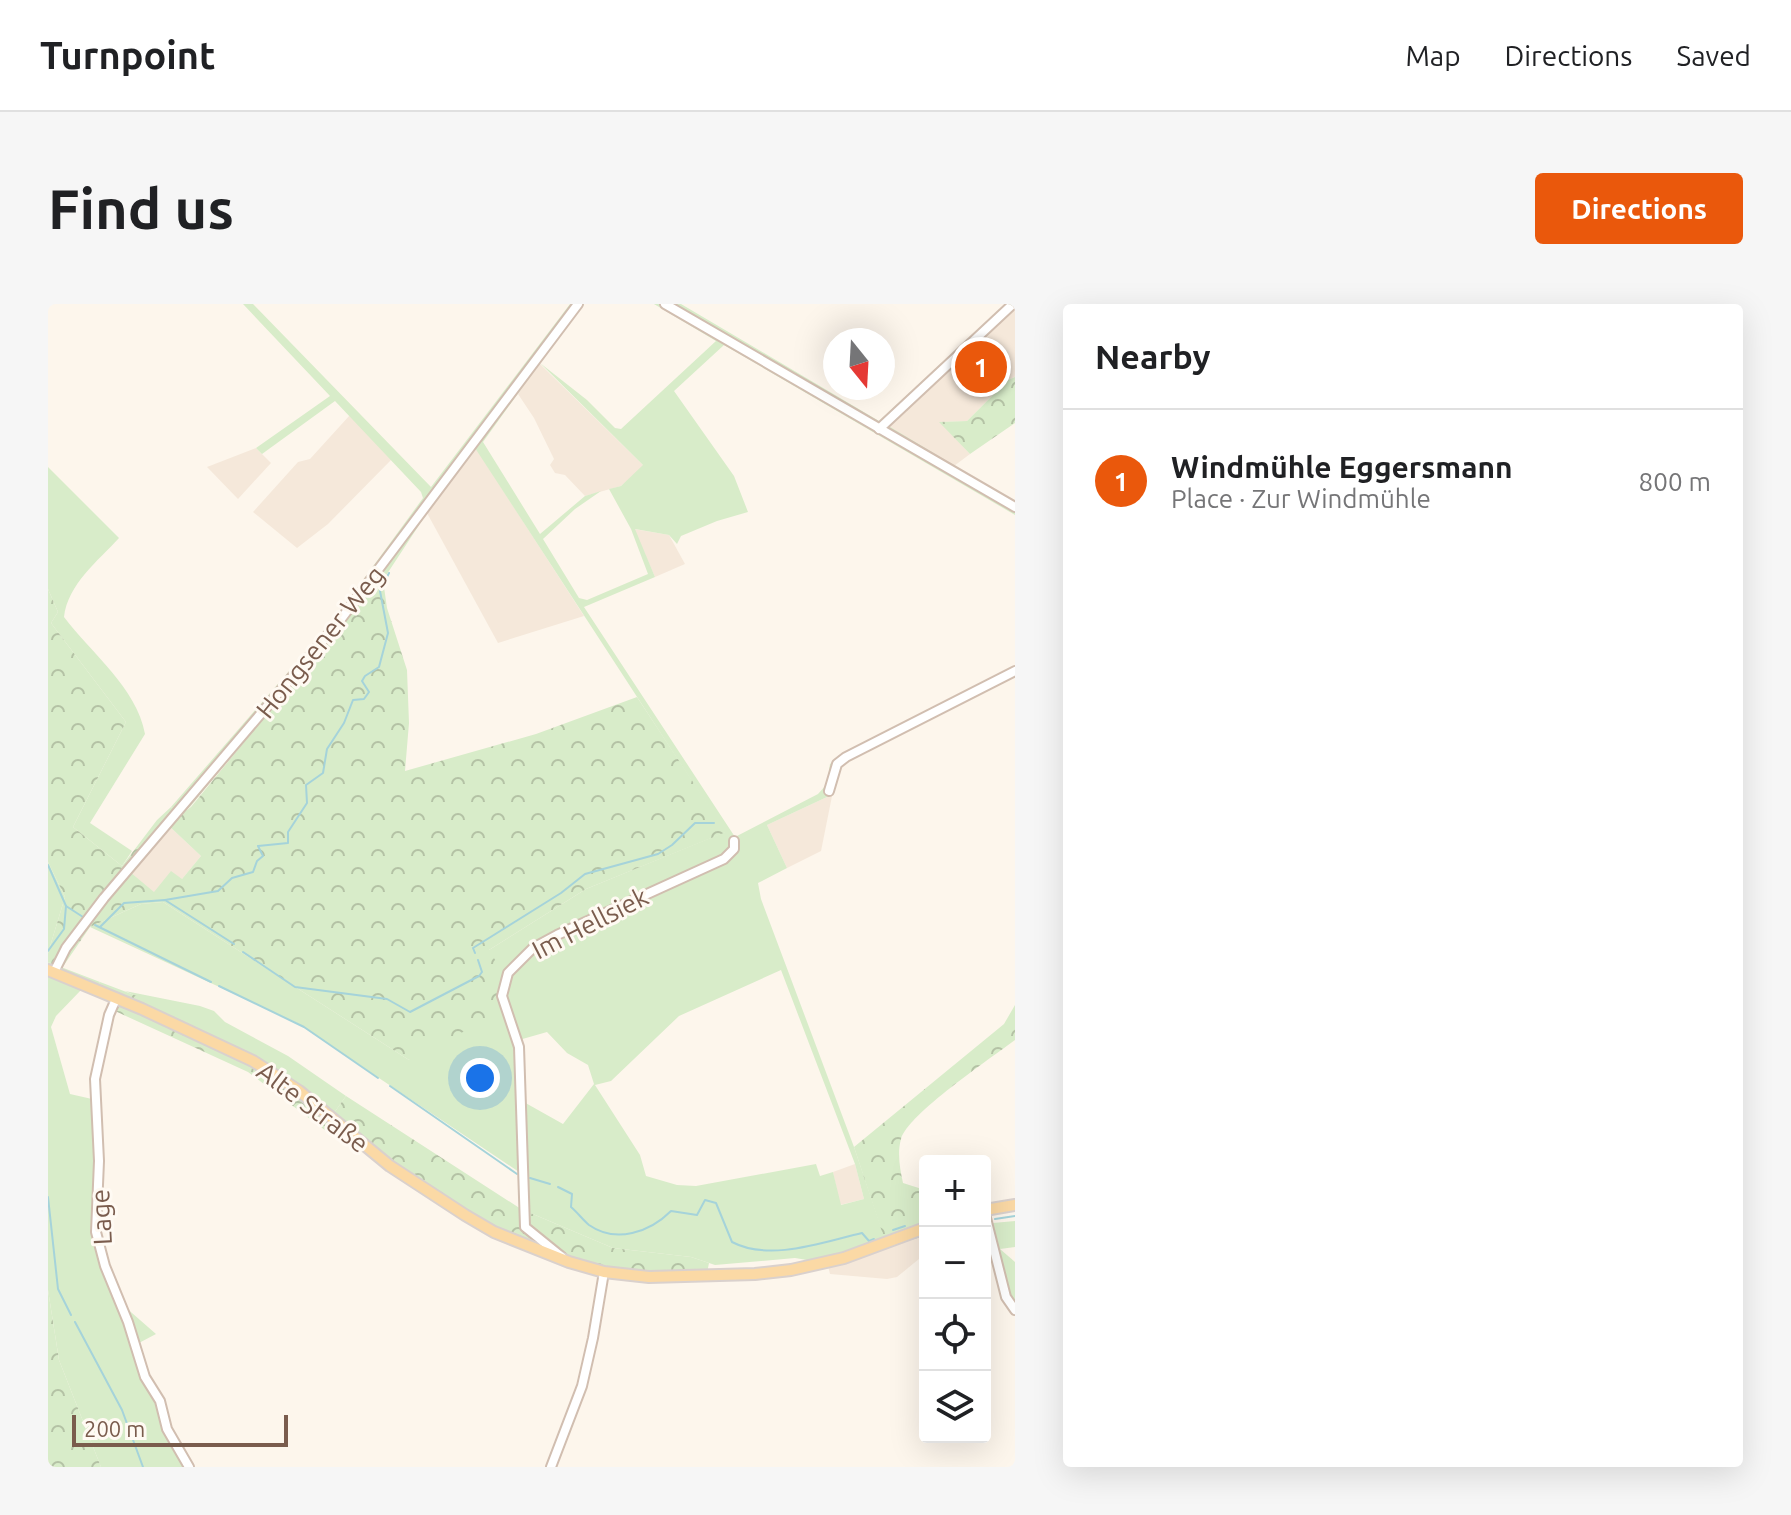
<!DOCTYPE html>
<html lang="en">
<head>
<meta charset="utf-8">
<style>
  :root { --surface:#fff; --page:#f6f6f6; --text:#202124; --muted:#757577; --line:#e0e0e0; --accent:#ea580c }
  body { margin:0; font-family:Ubuntu,sans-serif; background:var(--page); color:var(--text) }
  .controls { position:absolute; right:24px; bottom:24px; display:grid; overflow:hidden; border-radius:8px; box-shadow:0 8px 32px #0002 }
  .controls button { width:72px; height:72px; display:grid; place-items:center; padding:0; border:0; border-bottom:2px solid var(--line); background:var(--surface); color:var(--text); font:40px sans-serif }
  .compass { position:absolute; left:775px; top:24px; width:72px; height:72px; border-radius:50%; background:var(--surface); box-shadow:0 8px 32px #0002; rotate:162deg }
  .scale { position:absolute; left:24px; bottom:20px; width:216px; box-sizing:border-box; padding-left:8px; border:4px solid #7a5c4d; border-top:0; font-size:22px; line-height:28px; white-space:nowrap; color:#7a5c4d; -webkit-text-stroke:6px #fffaf3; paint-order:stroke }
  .you { position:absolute; left:432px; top:774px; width:28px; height:28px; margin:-20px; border:6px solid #fff; border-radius:50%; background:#1a73e8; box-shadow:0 0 0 12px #1a73e833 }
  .badge { display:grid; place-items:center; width:52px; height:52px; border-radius:50%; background:var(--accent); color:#fff; font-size:26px; font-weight:700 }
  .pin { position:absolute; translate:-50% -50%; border:4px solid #fff; box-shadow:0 2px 8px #0006 }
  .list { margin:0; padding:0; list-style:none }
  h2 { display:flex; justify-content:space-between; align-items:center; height:104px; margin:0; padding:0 32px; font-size:34px }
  h2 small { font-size:26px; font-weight:400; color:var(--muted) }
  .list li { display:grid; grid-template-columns:52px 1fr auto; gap:24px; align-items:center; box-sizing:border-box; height:144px; padding:0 32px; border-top:2px solid var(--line) }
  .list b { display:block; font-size:30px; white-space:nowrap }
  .list p { margin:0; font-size:26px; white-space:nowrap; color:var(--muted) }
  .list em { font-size:26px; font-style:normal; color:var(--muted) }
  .icon { flex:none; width:44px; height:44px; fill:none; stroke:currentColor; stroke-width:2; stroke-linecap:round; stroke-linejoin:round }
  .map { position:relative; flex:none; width:967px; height:1163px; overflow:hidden; border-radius:8px }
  header { display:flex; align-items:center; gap:48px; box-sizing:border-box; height:112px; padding:0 40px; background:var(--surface); border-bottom:2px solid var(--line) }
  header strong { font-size:38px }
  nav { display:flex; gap:44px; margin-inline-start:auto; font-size:28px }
  .intro { display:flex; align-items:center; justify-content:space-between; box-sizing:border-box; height:192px; padding:0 48px }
  h1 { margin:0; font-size:56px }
  .button { padding:20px 36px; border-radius:8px; background:var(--accent); color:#fff; font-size:28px; font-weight:700 }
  main { display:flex; gap:48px; padding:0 48px }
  aside { flex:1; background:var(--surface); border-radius:8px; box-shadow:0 8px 32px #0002 }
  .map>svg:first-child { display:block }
  .residential { fill:#f5e8da }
  .green { fill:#d8ecc9; fill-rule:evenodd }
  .forest { fill:url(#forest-crowns); fill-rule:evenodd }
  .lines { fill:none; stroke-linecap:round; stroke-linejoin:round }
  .stream { stroke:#a5d3da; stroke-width:2 }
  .minor-casing { stroke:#d1beb0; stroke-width:12 }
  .major-casing { stroke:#dad1cd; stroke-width:14 }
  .minor { stroke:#fff; stroke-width:8 }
  .major { stroke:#fbd9a5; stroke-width:10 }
  .labels { text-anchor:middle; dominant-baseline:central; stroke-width:6; stroke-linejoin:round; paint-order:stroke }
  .street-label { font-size:26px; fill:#7a5c4d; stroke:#fffaf3 }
</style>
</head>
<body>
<header>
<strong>Turnpoint</strong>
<nav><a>Map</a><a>Directions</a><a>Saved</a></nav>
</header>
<div class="intro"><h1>Find us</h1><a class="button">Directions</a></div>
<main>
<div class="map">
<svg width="967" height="1163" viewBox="0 0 967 1163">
  <defs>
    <pattern id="forest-crowns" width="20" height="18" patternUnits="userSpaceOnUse" patternTransform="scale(2)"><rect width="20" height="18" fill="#d8ecc9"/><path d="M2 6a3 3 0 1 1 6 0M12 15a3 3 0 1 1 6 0" fill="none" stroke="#b4c2a5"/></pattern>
  </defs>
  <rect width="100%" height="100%" fill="#fdf6ec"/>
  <g class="residential">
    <path d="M 967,1 L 967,73 L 960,76 L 919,117 L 892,118 L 922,150 L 906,162 L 838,121 Z"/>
    <path d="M 491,59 L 596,162 L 573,182 L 537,192 L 517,171 L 507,169 L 502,161 L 506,155 L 486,114 L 470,90 Z"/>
    <path d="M 302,111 L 344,155 L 280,220 L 249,244 L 205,208 L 250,158 L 262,155 Z"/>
    <path d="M 427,143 L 536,312 L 450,339 L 379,209 Z"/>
    <path d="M 208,144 L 223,159 L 190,195 L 159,163 Z"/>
    <path d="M 586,225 L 621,231 L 637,260 L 607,273 Z"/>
    <path d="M 785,487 L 773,547 L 739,564 L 719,521 L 779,493 Z"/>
    <path d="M 120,521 L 153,552 L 134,575 L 106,589 L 81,568 Z"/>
    <path d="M 807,860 L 816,895 L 792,901 L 785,868 Z"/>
    <path d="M 877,928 L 877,950 L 849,973 L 839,975 L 782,970 L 780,962 Z"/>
  </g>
  <g class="green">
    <path d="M 195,0 L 205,0 L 383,183 L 522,0 L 536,0 L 492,59 L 539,96 L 567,124 L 573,125 L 668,37 L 606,0 L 633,0 L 831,117 L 957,0 L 967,0 L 839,121 L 967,198 L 967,211 L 676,41 L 626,87 L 686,172 L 700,208 L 669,217 L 633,232 L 629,240 L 621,231 L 587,225 L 607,273 L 536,303 L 687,533 L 770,490 L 779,480 L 782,460 L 788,456 L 798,455 C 786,466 790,482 779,493 L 719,521 L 739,564 L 710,579 L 713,595 L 806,843 L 839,941 L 765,957 L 747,954 L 667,961 L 643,953 L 565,944 L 473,905 L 471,868 L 249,719 L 42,623 L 93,600 L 115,598 L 361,756 L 441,646 L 538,585 L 677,528 L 427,144 L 379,209 L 335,276 L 327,278 L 142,503 L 130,512 L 123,503 L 288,313 L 375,194 L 373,188 L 287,97 L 214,150 L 208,144 L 282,92 ZM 492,59 L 595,161 L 573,182 L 561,185 L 583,225 L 600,270 L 539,296 L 531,294 L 495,235 L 527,205 L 553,187 L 537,192 L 492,230 L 435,138 ZM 733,666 L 807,860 L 816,895 L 793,901 L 785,868 L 772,872 L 768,860 L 648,882 L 629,881 L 598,872 L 592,851 L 547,781 L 563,777 L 631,712 ZM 499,728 L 519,749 L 540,761 L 546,780 L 515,820 L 474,797 L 471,736 Z"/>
    <path d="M 0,163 L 71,234 C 50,257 20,280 16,313 C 43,349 89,384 97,430 L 42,519 L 84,547 L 74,562 L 25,523 L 78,418 L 3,319 L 10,308 L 0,285 Z"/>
    <path d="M 0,558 L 17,593 L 0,649 Z"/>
    <path d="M 0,658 L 52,678 L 46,687 L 71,698 L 52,760 L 50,776 L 55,857 L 53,928 L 61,962 L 76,1002 L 108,1030 L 89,1040 L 117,1114 L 144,1163 L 53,1163 L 11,1056 L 0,986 ZM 33,686 L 63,699 L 46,761 L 44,795 L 22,790 L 3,723 L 8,712 Z"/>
    <path d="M 77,687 L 152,702 L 166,707 L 177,718 L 240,752 L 298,792 L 281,816 L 231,778 L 83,706 L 88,692 Z"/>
    <path d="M 967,917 L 967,943 L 952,945 L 967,958 L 967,1000 L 960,988 L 948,946 L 951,944 L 945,919 Z"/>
  </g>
  <g class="forest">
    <path d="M 967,73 L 967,119 L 922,150 L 891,118 L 919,117 L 960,76 Z"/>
    <path d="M 335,276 L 339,304 L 359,366 L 361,419 L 357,467 L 488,430 L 589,393 L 678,528 L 538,585 L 441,646 L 454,667 L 448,697 L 438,716 L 361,756 L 115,598 L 93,600 L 42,623 L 14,664 L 0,658 L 0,649 L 17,593 L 0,558 L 0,285 L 10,308 L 3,319 L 78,418 L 25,523 L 74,562 L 109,516 L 123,503 L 130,512 L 143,503 L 327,278 ZM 120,521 L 153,552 L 134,575 L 123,567 L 106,588 L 82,568 Z"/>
    <path d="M 52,678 L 89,692 L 84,706 L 175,745 L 231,778 L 281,816 L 298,792 L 473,905 L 565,944 L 643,953 L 661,959 L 659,969 L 587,968 L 523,955 L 447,925 L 314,838 L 307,844 L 282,830 L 200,768 L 67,707 L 71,699 L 46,688 Z"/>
    <path d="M 967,701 L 967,736 C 943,754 860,810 853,835 C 849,849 852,865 855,879 L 877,886 L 877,919 L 836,934 L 806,843 L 956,720 Z"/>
    <path d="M 0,986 L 11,1056 L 53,1163 L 0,1163 Z"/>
  </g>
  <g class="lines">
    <g class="stream">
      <path d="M 0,561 L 18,602 L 35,613"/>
      <path d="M 117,596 L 170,587 L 184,574 L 205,568 L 209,557 L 215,552 L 210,542 L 240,539 L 240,528 L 259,499 L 258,481 L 275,469 L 279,445 L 296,419 L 305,396 L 316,395 L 321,388 L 314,377 L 317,372 L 331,363 L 340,329 L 332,287 L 341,269"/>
      <path d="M 47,621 L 163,678"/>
      <path d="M 52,623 L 76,599 L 117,596 L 186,640"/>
      <path d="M 0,647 L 16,625 L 18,602"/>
      <path d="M 195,648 L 247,683 L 339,695 L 362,708 L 431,672 L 434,668 L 430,656"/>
      <path d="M 427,649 L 425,644 L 513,589 L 537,570 L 610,550 L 624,541 L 647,519 L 666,519"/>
      <path d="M 171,682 L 256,723 L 330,774"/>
      <path d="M 342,782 L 469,870"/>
      <path d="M 482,874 L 502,880"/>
      <path d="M 510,883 L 524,890 L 523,903 C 529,908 535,916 541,921 C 568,940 602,928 623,907 L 649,911 L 657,896 L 668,899 L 684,938 C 722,958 775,938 814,929 L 821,937 L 826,935"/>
      <path d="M 0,893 L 10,985 L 23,1011"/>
      <path d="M 947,915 L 967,912"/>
      <path d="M 845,926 L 857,922"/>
      <path d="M 862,935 L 877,931"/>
      <path d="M 27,1018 L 74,1106 L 95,1163"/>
    </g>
    <g class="minor-casing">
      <g id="minor">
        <path d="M 617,0 L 967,203"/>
        <path d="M 831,125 L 965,0"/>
        <path d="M 781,487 L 789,460 L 798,453 L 967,367"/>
        <path d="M 6,668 L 18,644 L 56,594 L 290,319 L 530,0"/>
        <path d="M 68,695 L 61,711 L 47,775 L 51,857 L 48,928 L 57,962 L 80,1018 L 97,1073 L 112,1097 L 119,1125 L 141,1163"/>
        <path d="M 937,910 L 958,993 L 967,1006"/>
        <path d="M 514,953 L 477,923 L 471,743 L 454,692 L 460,669 L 485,644 L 509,631 L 676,555 L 686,545 L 686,537"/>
        <path d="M 503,1163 L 534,1082 L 545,1034 L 556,968"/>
      </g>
    </g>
    <g class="major-casing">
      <g id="major">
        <path d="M 0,666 L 94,705 L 205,757 L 251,787 L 342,862 L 417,911 L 446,928 L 521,958 L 556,968 L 601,973 L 707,970 L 743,966 L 796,954 L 877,924"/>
        <path d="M 937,906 L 967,901"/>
      </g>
    </g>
    <use href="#minor" class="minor"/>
    <use href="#major" class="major"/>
  </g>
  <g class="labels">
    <g class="street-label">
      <text transform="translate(272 338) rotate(-51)">Hongsener Weg</text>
      <text transform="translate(542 619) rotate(-27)">Im Hellsiek</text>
      <text transform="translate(265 803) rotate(37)">Alte Straße</text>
      <text transform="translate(53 913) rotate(-93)">Lage</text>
    </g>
  </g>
</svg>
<div class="controls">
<button>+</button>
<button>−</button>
<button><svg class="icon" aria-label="locate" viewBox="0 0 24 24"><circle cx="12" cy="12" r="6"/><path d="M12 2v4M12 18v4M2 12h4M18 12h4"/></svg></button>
<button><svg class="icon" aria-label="layers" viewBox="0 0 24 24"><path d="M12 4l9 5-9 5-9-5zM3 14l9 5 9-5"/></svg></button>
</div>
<svg class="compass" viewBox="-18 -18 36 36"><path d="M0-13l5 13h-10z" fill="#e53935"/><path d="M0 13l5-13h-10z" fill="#757577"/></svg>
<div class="scale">200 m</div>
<div class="you"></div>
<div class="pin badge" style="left:933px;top:63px">1</div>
</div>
<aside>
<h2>Nearby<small></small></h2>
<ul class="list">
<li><span class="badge">1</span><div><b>Windmühle Eggersmann</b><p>Place · Zur Windmühle</p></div><em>800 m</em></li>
</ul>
</aside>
</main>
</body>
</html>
